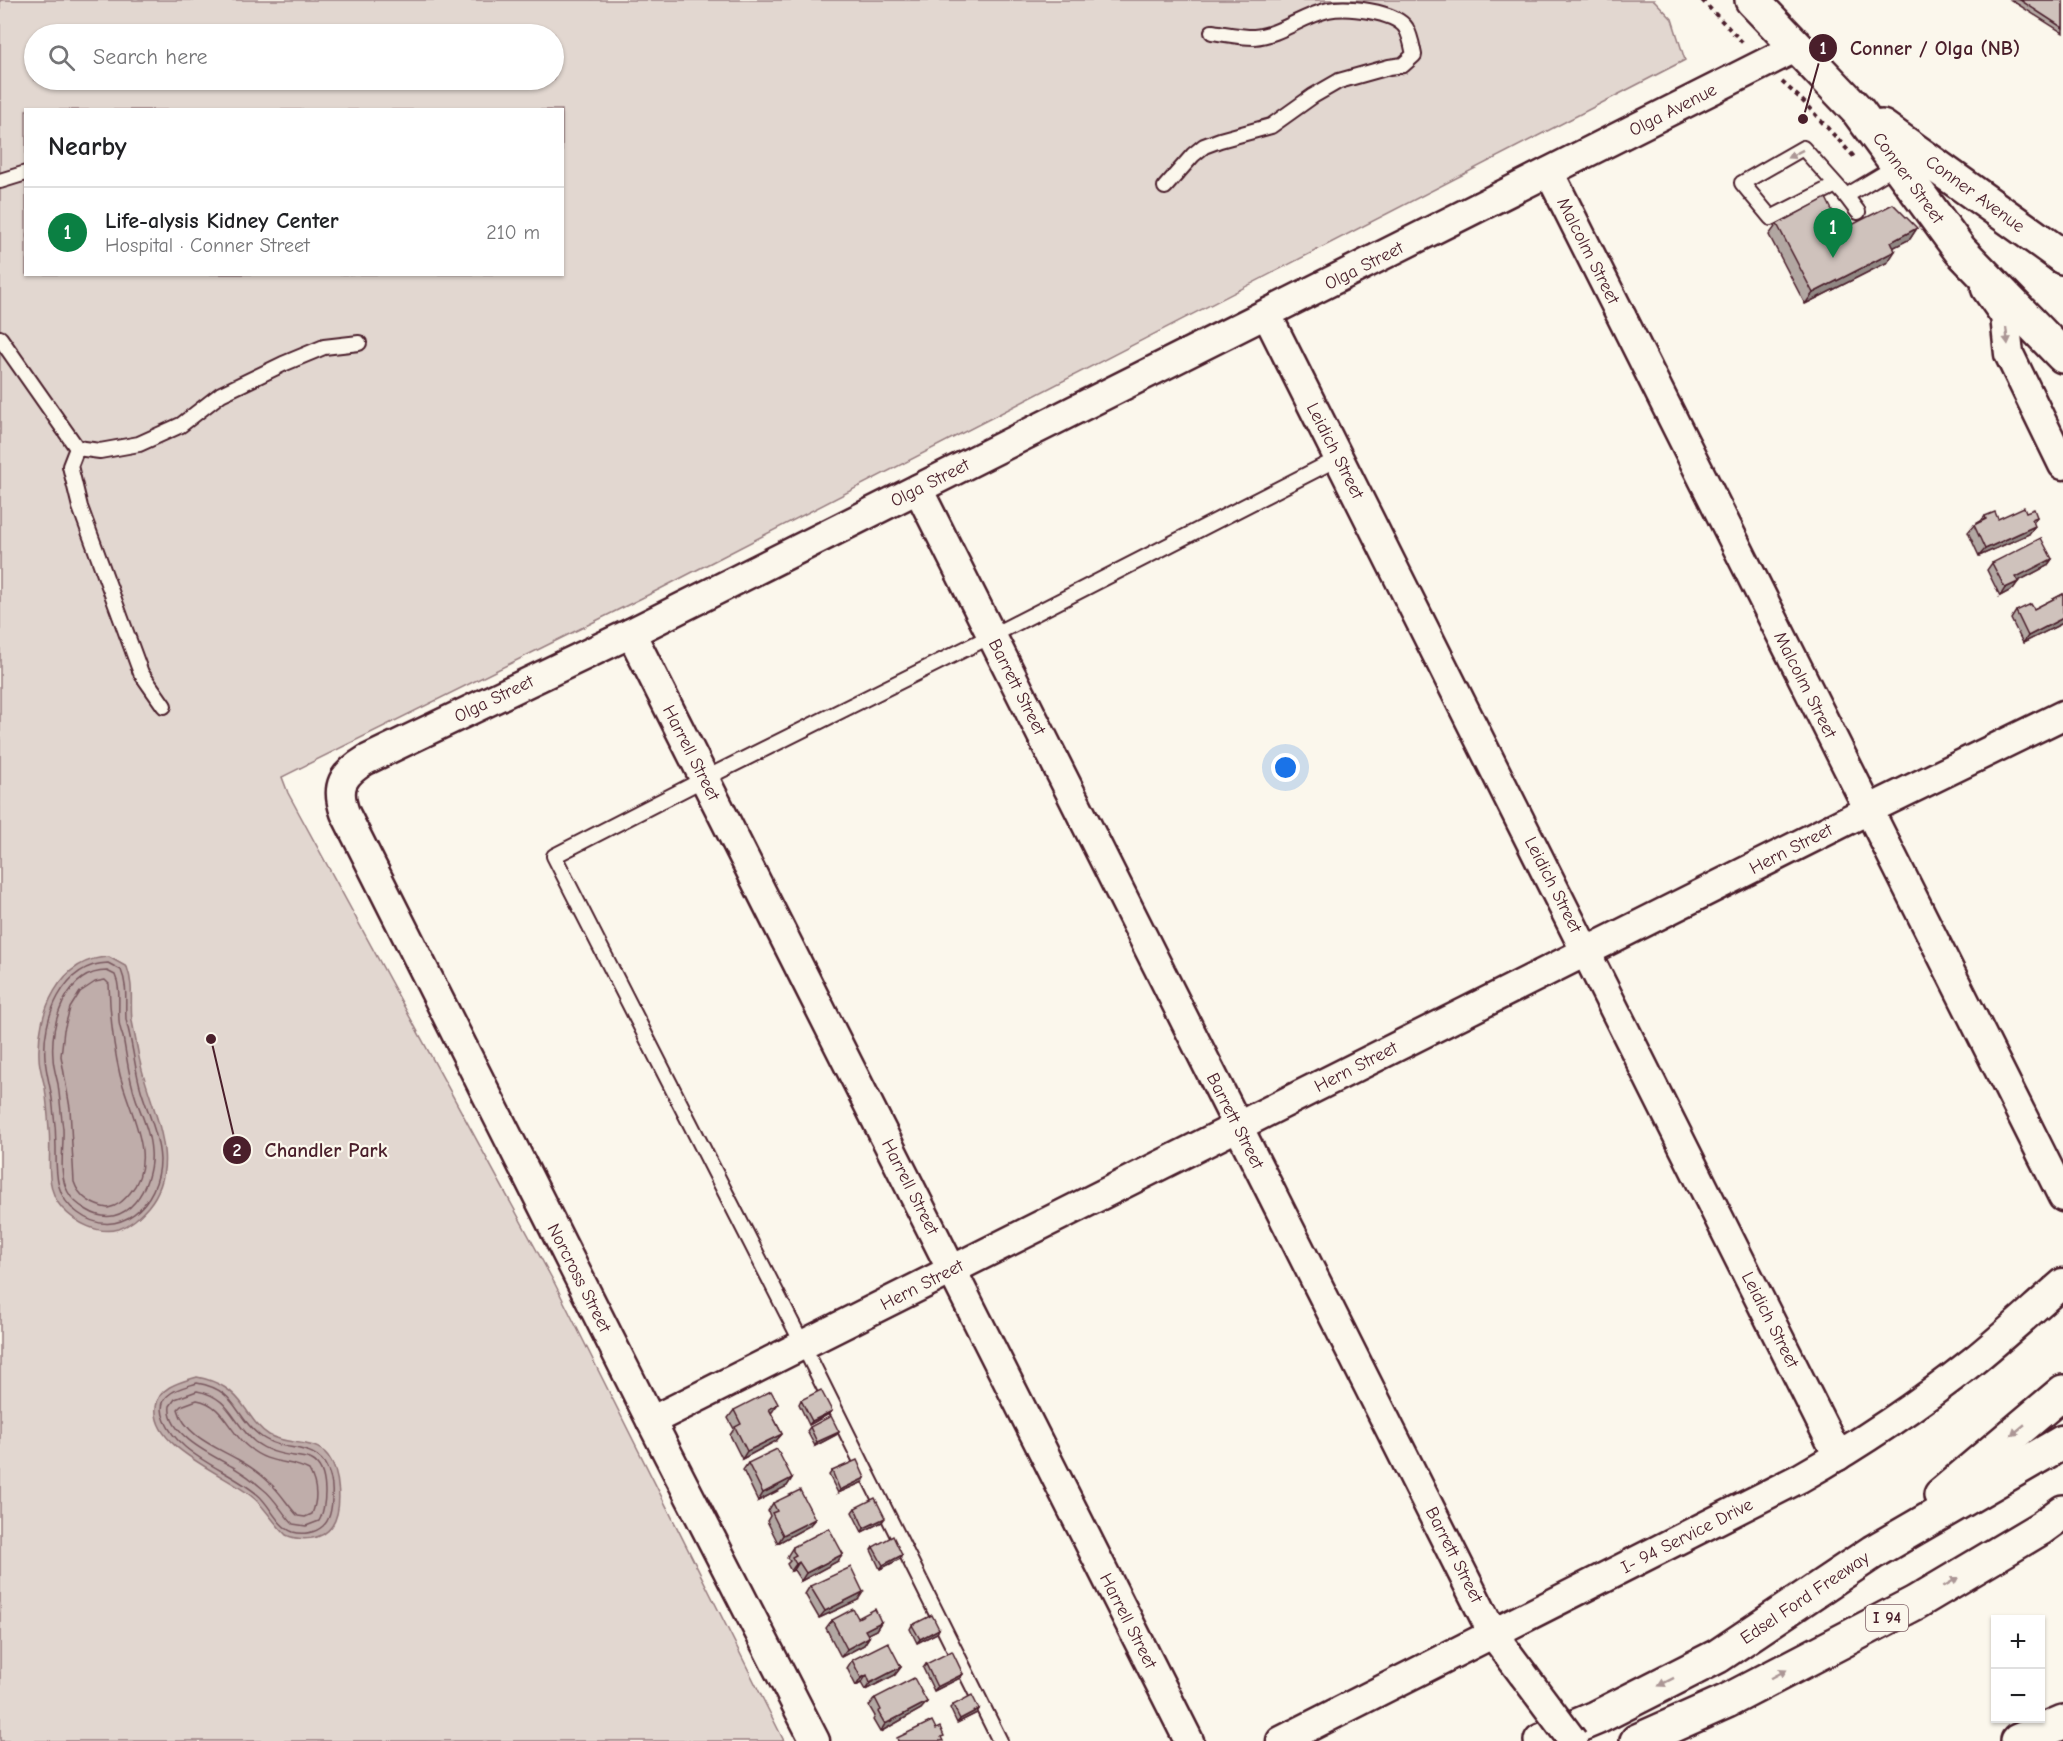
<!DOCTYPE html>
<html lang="en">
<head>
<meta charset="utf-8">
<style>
  :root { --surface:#fff; --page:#f6f6f6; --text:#202124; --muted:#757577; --line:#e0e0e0; --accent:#0b8043 }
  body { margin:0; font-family:"Comic Neue",sans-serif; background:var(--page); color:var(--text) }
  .controls { position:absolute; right:18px; bottom:18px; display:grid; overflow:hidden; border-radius:0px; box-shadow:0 2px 4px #0004 }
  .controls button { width:54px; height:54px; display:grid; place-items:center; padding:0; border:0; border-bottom:2px solid var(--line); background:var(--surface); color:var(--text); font:30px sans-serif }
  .you { position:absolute; left:1286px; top:768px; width:21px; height:21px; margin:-15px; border:4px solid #fff; border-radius:50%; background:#1a73e8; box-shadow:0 0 0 9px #1a73e833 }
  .badge { display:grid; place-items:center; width:39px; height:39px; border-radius:50%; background:var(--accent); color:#fff; font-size:20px; font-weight:700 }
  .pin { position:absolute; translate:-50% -50px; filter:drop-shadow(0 2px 3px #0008) }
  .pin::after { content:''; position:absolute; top:32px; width:21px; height:18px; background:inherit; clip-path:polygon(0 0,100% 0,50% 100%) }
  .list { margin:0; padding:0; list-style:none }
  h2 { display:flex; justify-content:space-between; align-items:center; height:78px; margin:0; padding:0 24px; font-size:26px }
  h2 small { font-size:20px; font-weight:400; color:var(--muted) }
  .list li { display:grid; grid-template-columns:39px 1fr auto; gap:18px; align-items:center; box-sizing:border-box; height:90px; padding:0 24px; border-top:2px solid var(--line) }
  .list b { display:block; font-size:22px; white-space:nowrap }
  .list p { margin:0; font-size:20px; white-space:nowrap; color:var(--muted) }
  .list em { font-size:20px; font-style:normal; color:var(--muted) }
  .icon { flex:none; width:33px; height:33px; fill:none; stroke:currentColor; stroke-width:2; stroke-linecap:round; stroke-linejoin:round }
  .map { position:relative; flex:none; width:2063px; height:1741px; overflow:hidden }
  .search { position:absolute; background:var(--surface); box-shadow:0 2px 4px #0004; left:24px; top:24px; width:540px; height:66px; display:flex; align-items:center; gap:15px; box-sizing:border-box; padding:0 21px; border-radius:33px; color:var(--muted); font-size:22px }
  .panel { position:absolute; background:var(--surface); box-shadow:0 2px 4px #0004; left:24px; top:108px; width:540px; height:168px; border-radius:0px }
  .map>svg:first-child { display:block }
  .green { fill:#e2d7d0; stroke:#967b7e; stroke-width:1.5; fill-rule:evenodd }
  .water { fill:#bfadaa; stroke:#907477; stroke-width:1.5 }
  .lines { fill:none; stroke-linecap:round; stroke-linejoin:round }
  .shore { stroke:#79585e; stroke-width:1.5 }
  .service-casing { stroke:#4a1f2b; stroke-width:18 }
  .minor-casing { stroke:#4a1f2b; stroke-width:33 }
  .secondary-casing { stroke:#4a1f2b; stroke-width:38 }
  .motorway-casing { stroke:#4a1f2b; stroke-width:38 }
  .path { stroke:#4a1f2b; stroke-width:4; stroke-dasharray:4.5 4.5; stroke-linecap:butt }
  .service { stroke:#fbf7ec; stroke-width:14 }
  .minor { stroke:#fbf7ec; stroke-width:28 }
  .secondary { stroke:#fbf7ec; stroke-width:33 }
  .motorway { stroke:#fbf7ec; stroke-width:33 }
  .minor-bridge-casing { stroke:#4a1f2b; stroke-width:33; stroke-linecap:butt }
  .minor-bridge { stroke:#fbf7ec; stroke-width:28 }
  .wall { fill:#b2a7a2; stroke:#4a1f2b; stroke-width:1.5 }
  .shaded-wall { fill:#918884; stroke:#4a1f2b; stroke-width:1.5 }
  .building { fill:#cfc2bc; stroke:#4a1f2b; stroke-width:1.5 }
  .oneway { fill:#ab9695 }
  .labels { text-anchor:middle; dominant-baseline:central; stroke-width:4.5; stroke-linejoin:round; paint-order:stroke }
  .shield { fill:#fbf7ec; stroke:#7f6065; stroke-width:1.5 }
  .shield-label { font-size:16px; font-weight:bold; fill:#4a1f2b }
  .street-label { font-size:18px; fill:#4a1f2b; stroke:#fbf7ec }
  .leader { fill:none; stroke:#4a1f2b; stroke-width:2 }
  .callout-dot { fill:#4a1f2b; stroke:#fbf7ec; stroke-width:2 }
  .mark-label { font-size:18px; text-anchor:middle; font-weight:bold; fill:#fff }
  .callout-label { font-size:20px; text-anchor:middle; font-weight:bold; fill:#4a1f2b; stroke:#fbf7ec; stroke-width:4.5; stroke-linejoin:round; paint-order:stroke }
</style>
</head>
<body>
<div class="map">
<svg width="2063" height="1741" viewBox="0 0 2063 1741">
  <rect width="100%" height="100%" fill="#fbf7ec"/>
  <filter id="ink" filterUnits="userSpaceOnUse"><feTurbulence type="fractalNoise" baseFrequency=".0167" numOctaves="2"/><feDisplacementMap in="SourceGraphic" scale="12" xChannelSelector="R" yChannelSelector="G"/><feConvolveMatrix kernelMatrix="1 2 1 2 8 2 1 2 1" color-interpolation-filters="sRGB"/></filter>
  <g filter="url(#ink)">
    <path class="green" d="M 0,0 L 1654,0 L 1672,19 L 1685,60 L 658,590 L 282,777 L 288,793 L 555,1284 L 784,1741 L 0,1741 ZM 34,34 L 554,34 L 554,80 L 34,80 ZM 26,110 L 562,110 L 562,274 L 26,274 Z"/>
    <g class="water">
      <path d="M 109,957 L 127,967 C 134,987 130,1001 132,1021 C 134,1031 136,1041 138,1052 C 146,1103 187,1160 148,1207 C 139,1217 131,1225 119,1229 C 98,1235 76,1223 62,1208 C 43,1187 52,1155 49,1129 C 48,1115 47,1102 45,1088 C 43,1078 39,1067 39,1057 C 37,1013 59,958 109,957 Z"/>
      <path d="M 197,1377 C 218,1381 233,1390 245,1408 C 252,1418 258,1428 269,1435 C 287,1446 314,1438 328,1456 C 340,1472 343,1509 332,1526 C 322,1541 300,1541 286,1535 C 275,1524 267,1511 256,1500 C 232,1476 151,1450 156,1407 C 158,1387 180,1382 197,1377 Z"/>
    </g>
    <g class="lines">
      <g class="shore">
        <path d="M 108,963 L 121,970 C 128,986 125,1003 126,1019 C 127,1025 129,1031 130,1037 C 134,1055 136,1073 141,1090 C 148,1113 159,1136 160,1160 C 160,1203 118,1243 78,1213 C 55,1197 56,1174 56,1148 C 56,1135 55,1121 53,1107 C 52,1091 46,1075 45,1058 C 42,1019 62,964 108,963 Z"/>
        <path d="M 107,971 L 115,975 C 121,988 118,1005 119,1020 C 119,1026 121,1031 123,1037 C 127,1058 129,1079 136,1099 C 142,1116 150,1133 151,1151 C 154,1185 126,1234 87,1210 C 80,1206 72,1200 68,1192 C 58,1174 64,1149 63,1129 C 61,1114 60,1099 58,1084 C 56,1075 53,1066 53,1057 C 50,1023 66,971 107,971 Z"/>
        <path d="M 105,980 L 109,984 C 110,1015 113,1045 120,1075 C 129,1112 159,1159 130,1193 C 123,1201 118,1206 108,1208 C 93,1206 79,1197 74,1182 L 70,1108 L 61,1056 L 64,1030 L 70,1008 L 80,992 L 95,982 Z"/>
        <path d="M 197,1383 C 237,1390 233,1414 259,1435 C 282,1454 315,1441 327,1468 C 331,1477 333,1486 332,1496 C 332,1506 331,1519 323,1526 C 315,1533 303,1535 293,1532 C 277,1526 270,1505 258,1495 C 236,1476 207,1466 185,1447 C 171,1435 150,1407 171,1393 C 178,1388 188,1386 197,1383 Z"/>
        <path d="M 197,1391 C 231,1397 232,1423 255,1442 C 267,1451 279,1454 294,1456 C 299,1457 307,1457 312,1460 C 329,1469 327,1507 319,1521 L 306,1526 L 293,1524 C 282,1513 275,1498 263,1489 C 254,1481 243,1473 233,1467 C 213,1456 166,1434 170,1406 L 175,1399 Z"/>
        <path d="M 197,1400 C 223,1404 229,1432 248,1447 C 270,1466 289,1459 309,1470 C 317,1484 318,1499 312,1514 L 305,1517 L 298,1516 C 288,1506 281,1493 271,1484 C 262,1475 248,1465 237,1459 C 216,1447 185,1436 178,1409 L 181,1406 Z"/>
      </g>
      <g class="service-casing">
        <g id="service">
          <path d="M 0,181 L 26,173"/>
          <path d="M 1836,185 L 1771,218 L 1742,183 L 1803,148 L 1846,196 L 1858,212"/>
          <path d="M 1165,187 L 1193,155 L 1204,146 L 1220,140 L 1271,126 L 1313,96 L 1339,81 L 1389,67 L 1403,65 L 1414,55 C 1412,46 1411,37 1406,28 C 1395,11 1346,6 1328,10 C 1302,16 1280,35 1254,37 C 1241,37 1226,34 1212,32"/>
          <path d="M 1846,196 L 1898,165"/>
          <path d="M 0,338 L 77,448 L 100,451 L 139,444 L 181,425 L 221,394 L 283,364 L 324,347 L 359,343"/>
          <path d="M 77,448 L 70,466 L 80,507 L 141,673 L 164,706"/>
          <path d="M 1000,1741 L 803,1345 L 554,856 L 704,779 L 991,636 L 1339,458"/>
        </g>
      </g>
      <g class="minor-casing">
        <g id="minor">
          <path d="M 1549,172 L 2063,1197"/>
          <path d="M 1986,289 L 2005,316 L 2009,354 L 2063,465"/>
          <path d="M 1267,315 L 1838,1456"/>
          <path d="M 918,489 L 1493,1634 L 1523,1674"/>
          <path d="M 631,633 L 1189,1741"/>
          <path d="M 651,1421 L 1868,810 L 2063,715"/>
          <path d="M 815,1741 L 651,1421 L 345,813 C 335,786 343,774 366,760 L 631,633 L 1797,47"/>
          <path d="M 1281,1741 L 1800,1478 C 1860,1444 1918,1405 1972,1362 C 2003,1337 2033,1309 2063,1283"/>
        </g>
      </g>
      <g class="secondary-casing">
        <g id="secondary">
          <path d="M 1752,0 L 1858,111 L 1960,250 L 2063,356"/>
          <path d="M 1882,127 L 2063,257"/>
          <path d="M 2018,1741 L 2063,1722"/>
        </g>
      </g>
      <g class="motorway-casing">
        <g id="motorway">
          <path d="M 2062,256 L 2063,257"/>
          <path d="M 1941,1495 L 2063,1392"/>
          <path d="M 1541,1741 L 1596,1718 L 1718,1656 L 1873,1552 L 2063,1442"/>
          <path d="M 1637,1741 L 1727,1701 L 1915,1603 L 2041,1528 L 2063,1512"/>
        </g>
      </g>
      <g class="path">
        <path d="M 1702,0 L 1745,45"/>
        <path d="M 1782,82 L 1800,98 L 1856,159"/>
      </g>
      <use href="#service" class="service"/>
      <use href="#minor" class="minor"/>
      <use href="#secondary" class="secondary"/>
      <use href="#motorway" class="motorway"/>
      <g class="minor-bridge-casing">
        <path id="minor-bridge" d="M 1523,1674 L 1573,1741"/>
      </g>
      <use href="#minor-bridge" class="minor-bridge"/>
    </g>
    <g class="wall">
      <path d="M 2011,0 L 2063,0 L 2063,33 Z"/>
      <path d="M 1777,224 L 1842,230 L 1917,228 L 1910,239 L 1894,247 L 1888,262 L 1805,304 L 1769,235 Z"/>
      <path d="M 2026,512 L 2037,517 L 2033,523 L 2029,534 L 1979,556 L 1968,532 L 1974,525 L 1981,521 L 1985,516 L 1998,519 Z"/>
      <path d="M 2052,559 L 2047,566 L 2018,581 L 2013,589 L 2000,596 L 1987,570 L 1992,563 Z"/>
      <path d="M 2063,594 L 2063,623 L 2023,643 L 2011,619 L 2016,611 L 2034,609 Z"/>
      <path d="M 801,1400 L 832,1411 L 829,1414 L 809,1425 L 799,1404 Z"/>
      <path d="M 734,1410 L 772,1412 L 771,1413 L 782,1434 L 776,1441 L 742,1459 L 730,1435 L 734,1429 L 728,1418 Z"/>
      <path d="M 810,1427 L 839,1432 L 836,1435 L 815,1446 L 807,1431 Z"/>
      <path d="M 748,1463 L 792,1478 L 787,1486 L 758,1501 L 743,1470 Z"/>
      <path d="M 832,1471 L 863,1482 L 838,1493 L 829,1475 Z"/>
      <path d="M 773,1503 L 815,1519 L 809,1526 L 778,1543 L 767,1521 L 770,1516 L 768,1511 Z"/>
      <path d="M 855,1508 L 882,1522 L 862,1532 L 852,1512 Z"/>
      <path d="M 793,1547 L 843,1554 L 838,1561 L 801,1581 L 794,1570 L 791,1571 L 787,1564 L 790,1561 L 787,1558 L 788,1555 Z"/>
      <path d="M 873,1547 L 900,1559 L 880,1569 L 871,1550 Z"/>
      <path d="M 810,1586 L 858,1600 L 819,1618 L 805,1594 Z"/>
      <path d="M 858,1618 L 881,1622 L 876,1630 L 867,1634 L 869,1637 L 864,1645 L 841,1657 L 826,1628 L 832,1620 Z"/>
      <path d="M 912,1625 L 939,1629 L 937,1633 L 917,1643 L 910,1629 Z"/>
      <path d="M 852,1660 L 901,1667 L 895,1675 L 865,1690 L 861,1683 L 856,1686 L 847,1668 Z"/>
      <path d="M 926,1664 L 963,1674 L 960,1678 L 934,1691 L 923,1668 Z"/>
      <path d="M 875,1698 L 927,1702 L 921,1709 L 880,1732 L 873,1720 L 875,1716 L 869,1706 Z"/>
      <path d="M 953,1705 L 979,1709 L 977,1713 L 957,1723 L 950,1708 Z"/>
    </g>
    <g class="shaded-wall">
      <path d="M 1917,228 L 1910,239 L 1883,253 L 1891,242 Z"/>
      <path d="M 1895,251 L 1888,262 L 1805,304 L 1813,293 Z"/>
      <path d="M 2035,526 L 2029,534 L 1979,556 L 1985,549 Z"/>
      <path d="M 2052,559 L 2047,566 L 2011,585 L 2016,577 Z"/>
      <path d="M 2018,582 L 2013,589 L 2000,596 L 2005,588 Z"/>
      <path d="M 2063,618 L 2063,623 L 2023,643 L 2028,636 Z"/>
      <path d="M 778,1404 L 772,1412 L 763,1416 L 769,1409 Z"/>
      <path d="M 832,1411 L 829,1414 L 809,1425 L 812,1421 Z"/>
      <path d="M 839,1432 L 836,1435 L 815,1446 L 817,1442 Z"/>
      <path d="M 782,1434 L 776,1441 L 742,1459 L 747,1451 Z"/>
      <path d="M 792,1478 L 787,1486 L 758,1501 L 763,1493 Z"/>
      <path d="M 865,1478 L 863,1482 L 838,1493 L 840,1490 Z"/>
      <path d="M 885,1518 L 882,1522 L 862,1532 L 864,1528 Z"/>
      <path d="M 815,1519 L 809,1526 L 778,1543 L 783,1535 Z"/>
      <path d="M 843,1554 L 838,1561 L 801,1581 L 806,1573 Z"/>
      <path d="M 902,1555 L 900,1559 L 880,1569 L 883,1565 Z"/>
      <path d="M 799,1562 L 794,1570 L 791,1571 L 796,1564 Z"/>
      <path d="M 863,1592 L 858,1600 L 819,1618 L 825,1611 Z"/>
      <path d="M 881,1622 L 876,1630 L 860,1638 L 865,1630 Z"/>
      <path d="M 939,1629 L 937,1633 L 917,1643 L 920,1639 Z"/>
      <path d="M 869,1637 L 864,1645 L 841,1657 L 847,1649 Z"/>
      <path d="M 901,1667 L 895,1675 L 865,1690 L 870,1683 Z"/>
      <path d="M 963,1674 L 960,1678 L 934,1691 L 937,1687 Z"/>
      <path d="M 867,1675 L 861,1683 L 856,1686 L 861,1678 Z"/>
      <path d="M 927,1702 L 921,1709 L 880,1732 L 885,1724 Z"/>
      <path d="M 979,1709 L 977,1713 L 957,1723 L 960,1719 Z"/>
    </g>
    <g class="building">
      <path d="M 2020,0 L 2063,0 L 2063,28 Z"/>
      <path d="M 1826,198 L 1842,230 L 1893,204 L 1917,228 L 1891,242 L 1895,251 L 1813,293 L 1777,224 Z"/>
      <path d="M 2024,507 L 2026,512 L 2034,509 L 2037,517 L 2032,519 L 2035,526 L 1985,549 L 1974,525 L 1986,519 L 1985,516 L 1995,512 L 1998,519 Z"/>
      <path d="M 2041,538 L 2052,559 L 2016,577 L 2018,582 L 2005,588 L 1992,563 Z"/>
      <path d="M 2063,594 L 2063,618 L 2028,636 L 2016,611 L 2031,604 L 2034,609 Z"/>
      <path d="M 821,1390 L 832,1411 L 812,1421 L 801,1400 Z"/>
      <path d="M 771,1391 L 778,1404 L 769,1409 L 782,1434 L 747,1451 L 735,1427 L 741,1424 L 734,1410 Z"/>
      <path d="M 831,1416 L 839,1432 L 817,1442 L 810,1427 Z"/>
      <path d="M 777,1449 L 792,1478 L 763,1493 L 748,1463 Z"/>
      <path d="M 857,1460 L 865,1478 L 840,1490 L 832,1471 Z"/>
      <path d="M 800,1490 L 815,1519 L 783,1535 L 772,1513 L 777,1511 L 773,1503 Z"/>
      <path d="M 875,1498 L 885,1518 L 864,1528 L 855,1508 Z"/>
      <path d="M 829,1528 L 843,1554 L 806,1573 L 799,1562 L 796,1564 L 792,1557 L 796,1555 L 793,1551 L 793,1547 Z"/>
      <path d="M 893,1536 L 902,1555 L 883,1565 L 873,1547 Z"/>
      <path d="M 851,1567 L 863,1592 L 825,1611 L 810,1586 Z"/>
      <path d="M 853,1609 L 858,1618 L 875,1609 L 881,1622 L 865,1630 L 869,1637 L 847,1649 L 832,1620 Z"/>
      <path d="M 932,1615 L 939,1629 L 920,1639 L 912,1625 Z"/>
      <path d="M 888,1642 L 901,1667 L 870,1683 L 867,1675 L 861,1678 L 852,1660 Z"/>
      <path d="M 952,1651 L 963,1674 L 937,1687 L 926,1664 Z"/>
      <path d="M 914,1678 L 927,1702 L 885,1724 L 878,1712 L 881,1710 L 875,1698 Z"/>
      <path d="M 972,1695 L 979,1709 L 960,1719 L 953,1705 Z"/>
      <path d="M 932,1721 L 936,1729 L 940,1727 L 944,1736 L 941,1737 L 943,1741 L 897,1741 L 898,1741 L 897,1738 Z"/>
    </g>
    <defs><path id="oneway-solid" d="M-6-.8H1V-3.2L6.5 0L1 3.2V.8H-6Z" transform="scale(1.5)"/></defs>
    <g class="oneway">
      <use href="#oneway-solid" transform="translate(1795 154) rotate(153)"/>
      <use href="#oneway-solid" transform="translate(2007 336) rotate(84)"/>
      <use href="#oneway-solid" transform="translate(2018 1430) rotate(140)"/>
      <use href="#oneway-solid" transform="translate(1951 1582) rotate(-31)"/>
      <use href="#oneway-solid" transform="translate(1779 1674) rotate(-28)"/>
      <use href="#oneway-solid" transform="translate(1666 1682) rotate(153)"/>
    </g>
  </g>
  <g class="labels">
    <rect class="shield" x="1866" y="1605" width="42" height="26" rx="4.5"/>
    <g class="shield-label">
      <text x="1887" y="1618">I 94</text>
    </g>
    <g class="street-label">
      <text transform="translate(1673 110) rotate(-27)">Olga Avenue</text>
      <text transform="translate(1908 178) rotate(54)">Conner Street</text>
      <text transform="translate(1975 194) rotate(36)">Conner Avenue</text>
      <text transform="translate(1588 251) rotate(63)">Malcolm Street</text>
      <text transform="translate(1364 266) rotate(-27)">Olga Street</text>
      <text transform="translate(1335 451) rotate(63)">Leidich Street</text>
      <text transform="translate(930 483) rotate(-27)">Olga Street</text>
      <text transform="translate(1805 685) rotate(63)">Malcolm Street</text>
      <text transform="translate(1017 687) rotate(63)">Barrett Street</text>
      <text transform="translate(494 699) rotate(-26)">Olga Street</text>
      <text transform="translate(691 753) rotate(63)">Harrell Street</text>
      <text transform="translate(1791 849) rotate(-27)">Hern Street</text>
      <text transform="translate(1553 885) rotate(63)">Leidich Street</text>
      <text transform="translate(1356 1067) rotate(-27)">Hern Street</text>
      <text transform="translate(1235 1121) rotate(63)">Barrett Street</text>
      <text transform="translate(910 1187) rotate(63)">Harrell Street</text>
      <text transform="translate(579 1278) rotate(63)">Norcross Street</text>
      <text transform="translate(922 1285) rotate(-27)">Hern Street</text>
      <text transform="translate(1770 1320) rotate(63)">Leidich Street</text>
      <text transform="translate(1687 1536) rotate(-27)">I- 94 Service Drive</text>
      <text transform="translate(1454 1555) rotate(63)">Barrett Street</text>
      <text transform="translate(1805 1598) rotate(-34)">Edsel Ford Freeway</text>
      <text transform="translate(1128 1621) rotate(63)">Harrell Street</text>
    </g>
  </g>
  <path class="leader" d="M1803 119L1823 48M211 1039L237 1150"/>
  <g class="callout-dot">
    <circle cx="1803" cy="119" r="6"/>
    <circle cx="211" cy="1039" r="6"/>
    <circle cx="1823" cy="48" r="15"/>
    <circle cx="237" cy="1150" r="15"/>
  </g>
  <g class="mark-label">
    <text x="1823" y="54">1</text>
    <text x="237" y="1156">2</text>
  </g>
  <g class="callout-label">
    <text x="1935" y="55">Conner / Olga (NB)</text>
    <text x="326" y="1157">Chandler Park</text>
  </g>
</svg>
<div class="controls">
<button>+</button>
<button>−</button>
</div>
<div class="you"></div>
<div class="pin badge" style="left:1833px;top:258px">1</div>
<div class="search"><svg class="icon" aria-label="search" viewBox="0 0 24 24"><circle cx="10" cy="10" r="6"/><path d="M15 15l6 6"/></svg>Search here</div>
<section class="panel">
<h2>Nearby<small></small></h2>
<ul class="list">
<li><span class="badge">1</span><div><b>Life-alysis Kidney Center</b><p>Hospital · Conner Street</p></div><em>210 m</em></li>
</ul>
</section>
</div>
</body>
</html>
